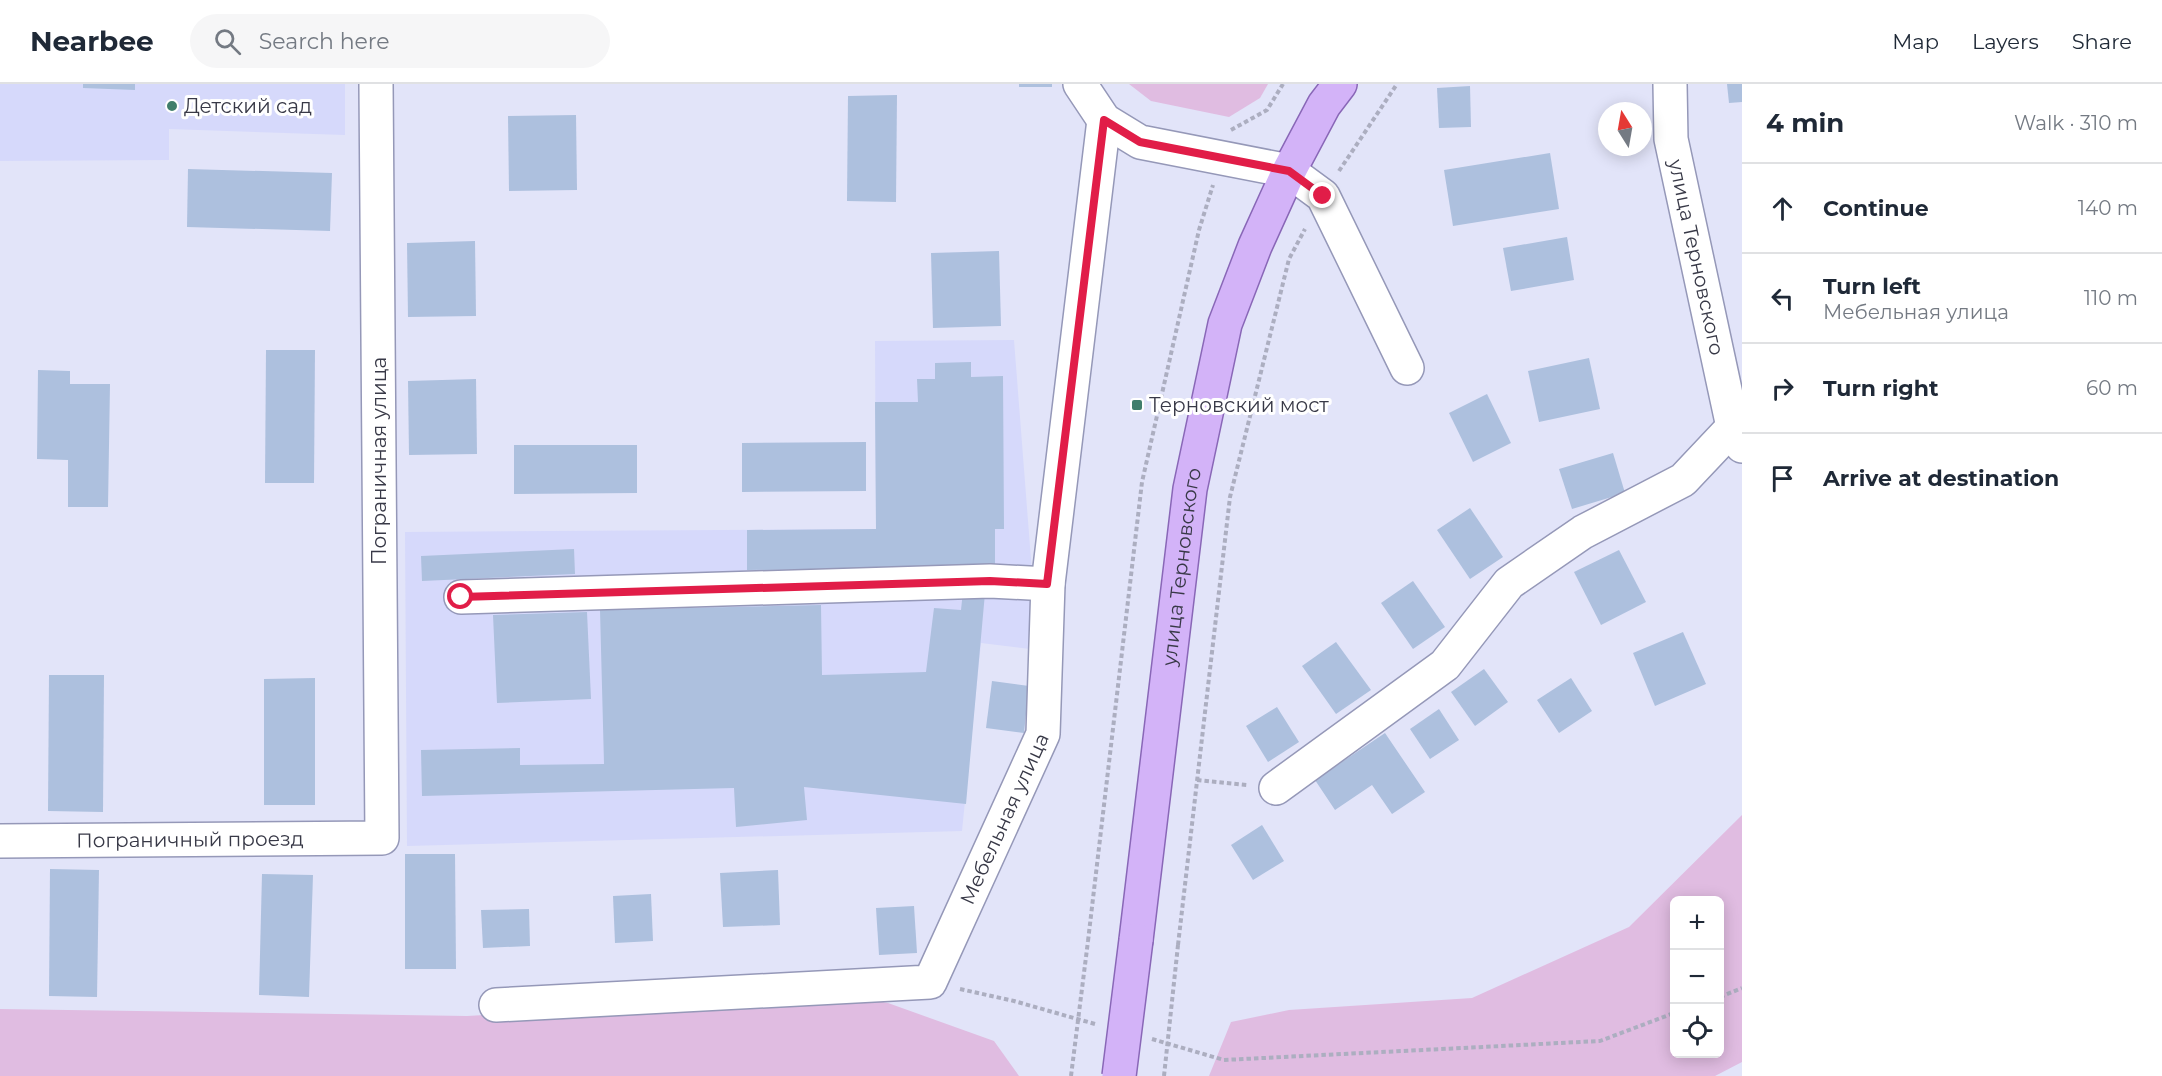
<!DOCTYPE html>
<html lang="en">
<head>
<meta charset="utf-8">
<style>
  :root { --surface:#fff; --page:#f6f6f7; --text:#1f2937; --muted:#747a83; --line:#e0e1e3 }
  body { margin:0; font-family:Montserrat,sans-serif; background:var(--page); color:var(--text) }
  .controls { position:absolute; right:18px; bottom:18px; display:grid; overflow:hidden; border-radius:9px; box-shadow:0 3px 15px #0003 }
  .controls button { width:54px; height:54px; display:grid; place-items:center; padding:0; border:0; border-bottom:2px solid var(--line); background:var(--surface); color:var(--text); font:30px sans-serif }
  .compass { position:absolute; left:1598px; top:18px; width:54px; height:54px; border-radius:50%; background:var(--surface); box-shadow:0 3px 15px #0003; rotate:349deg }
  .stop { position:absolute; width:18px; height:18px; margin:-14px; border:4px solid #e11d48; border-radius:50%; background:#fff }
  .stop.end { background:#e11d48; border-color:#fff; box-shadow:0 2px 6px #0008 }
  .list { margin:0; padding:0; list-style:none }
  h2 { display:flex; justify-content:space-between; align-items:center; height:78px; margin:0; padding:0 24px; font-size:26px }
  h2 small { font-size:20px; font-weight:400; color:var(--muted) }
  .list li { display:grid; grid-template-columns:39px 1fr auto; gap:18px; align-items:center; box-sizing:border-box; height:90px; padding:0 24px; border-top:2px solid var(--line) }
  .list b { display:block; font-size:22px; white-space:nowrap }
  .list p { margin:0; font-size:20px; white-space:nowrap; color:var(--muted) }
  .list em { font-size:20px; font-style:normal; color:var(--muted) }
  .icon { flex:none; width:33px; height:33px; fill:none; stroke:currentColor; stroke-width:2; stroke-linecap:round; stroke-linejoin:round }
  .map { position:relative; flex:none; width:1742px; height:992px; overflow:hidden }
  header { display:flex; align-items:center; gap:36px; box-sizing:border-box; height:84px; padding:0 30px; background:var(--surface); border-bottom:2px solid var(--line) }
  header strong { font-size:28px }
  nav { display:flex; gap:33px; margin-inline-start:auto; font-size:21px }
  .search { width:420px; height:54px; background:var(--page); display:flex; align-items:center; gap:15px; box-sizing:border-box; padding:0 21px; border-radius:33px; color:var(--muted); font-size:22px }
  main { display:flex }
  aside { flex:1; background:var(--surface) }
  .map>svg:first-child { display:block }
  .built { fill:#d6d9fb }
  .green { fill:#e0bce1; fill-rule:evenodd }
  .building { fill:#adc0de }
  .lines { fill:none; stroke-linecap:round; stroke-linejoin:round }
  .minor-casing { stroke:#9598b8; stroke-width:36 }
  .major-casing { stroke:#8967b7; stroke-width:36 }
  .path { stroke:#acaec0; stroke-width:4; stroke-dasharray:4.5 3; stroke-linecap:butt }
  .minor { stroke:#fff; stroke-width:33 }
  .major { stroke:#d3b3f8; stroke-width:33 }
  .major-bridge-casing { stroke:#8967b7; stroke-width:36; stroke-linecap:butt }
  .path-bridge { stroke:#acaec0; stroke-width:4; stroke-dasharray:4.5 3; stroke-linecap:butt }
  .major-bridge { stroke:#d3b3f8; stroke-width:33 }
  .route { stroke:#e11d48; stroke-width:8 }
  .poi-dot { fill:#407e6b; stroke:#fff; stroke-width:2 }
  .labels { text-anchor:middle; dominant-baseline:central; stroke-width:6; stroke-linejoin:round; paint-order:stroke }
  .poi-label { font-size:20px; fill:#383947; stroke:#fff; text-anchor:start }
  .street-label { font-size:20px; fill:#383947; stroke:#fff }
</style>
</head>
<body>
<header>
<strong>Nearbee</strong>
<div class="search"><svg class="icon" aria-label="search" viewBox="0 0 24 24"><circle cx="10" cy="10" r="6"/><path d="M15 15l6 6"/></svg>Search here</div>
<nav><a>Map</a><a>Layers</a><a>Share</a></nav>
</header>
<main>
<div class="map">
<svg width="1742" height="992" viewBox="0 0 1742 992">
  <rect width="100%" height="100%" fill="#e2e4f9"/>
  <g class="built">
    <path d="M 0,0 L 345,0 L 345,51 L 169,45 L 169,76 L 0,77 Z"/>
    <path d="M 1014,256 L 1038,566 L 981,559 L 962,747 L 407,762 L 405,448 L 876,445 L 875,257 Z"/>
  </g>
  <g class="green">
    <path d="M 1129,0 L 1268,0 L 1260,14 L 1229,33 L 1151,17 Z"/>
    <path d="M 1742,731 L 1742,978 L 1715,992 L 1209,992 L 1231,938 L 1289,926 L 1472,914 L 1629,843 ZM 1720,816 L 1720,970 L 1674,970 L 1674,816 Z"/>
    <path d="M 837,910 L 888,919 L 994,957 L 1019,992 L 0,992 L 0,925 L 467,932 Z"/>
  </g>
  <g class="building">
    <path d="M 83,0 L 135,0 L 135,6 L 83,4 Z"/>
    <rect x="1019" y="0" width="33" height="3"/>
    <path d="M 1727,0 L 1742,0 L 1742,18 L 1729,19 Z"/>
    <path d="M 1470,2 L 1471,43 L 1439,44 L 1437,4 Z"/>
    <path d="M 897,11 L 896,118 L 847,117 L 848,12 Z"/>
    <path d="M 576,31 L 577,106 L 509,107 L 508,32 Z"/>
    <path d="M 1550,69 L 1559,125 L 1453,142 L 1444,86 Z"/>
    <path d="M 188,85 L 332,89 L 330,147 L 187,143 Z"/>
    <path d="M 1567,153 L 1574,196 L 1511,207 L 1503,164 Z"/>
    <path d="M 475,157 L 476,232 L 408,233 L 407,159 Z"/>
    <path d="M 999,167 L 1001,242 L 933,244 L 931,169 Z"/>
    <path d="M 266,266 L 315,266 L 314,399 L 265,399 Z"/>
    <path d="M 1589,274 L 1600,325 L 1539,338 L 1528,287 Z"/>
    <path d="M 971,278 L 971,293 L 1003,292 L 1004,445 L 995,445 L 995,484 L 747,486 L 747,446 L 876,445 L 875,318 L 918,318 L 917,295 L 935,295 L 935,279 Z"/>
    <path d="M 38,286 L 70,287 L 70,300 L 110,300 L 108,423 L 68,423 L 68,376 L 37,375 Z"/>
    <path d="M 476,295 L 477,370 L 409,371 L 408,297 Z"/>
    <path d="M 1487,310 L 1511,359 L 1473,378 L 1449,329 Z"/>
    <path d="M 866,358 L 866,407 L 742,408 L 742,359 Z"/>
    <path d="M 514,361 L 637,361 L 637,409 L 514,410 Z"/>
    <path d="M 1613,369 L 1625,409 L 1572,425 L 1559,385 Z"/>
    <path d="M 1470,424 L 1503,473 L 1470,495 L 1437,446 Z"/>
    <path d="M 574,465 L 575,490 L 422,497 L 421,472 Z"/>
    <path d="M 1619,466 L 1646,518 L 1601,541 L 1574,488 Z"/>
    <path d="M 1413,497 L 1445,543 L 1413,565 L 1381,519 Z"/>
    <path d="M 963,507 L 985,509 L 966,720 L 804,703 L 807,736 L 736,743 L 734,704 L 422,712 L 421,666 L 520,664 L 520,681 L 604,680 L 600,526 L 821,521 L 822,591 L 926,588 L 934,524 L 961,526 Z"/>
    <path d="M 587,528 L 591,615 L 497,619 L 493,531 Z"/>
    <path d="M 1683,548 L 1706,600 L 1655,622 L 1633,569 Z"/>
    <path d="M 1336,558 L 1371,606 L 1336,630 L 1302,582 Z"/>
    <path d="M 1484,585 L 1508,618 L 1475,642 L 1451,608 Z"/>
    <path d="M 49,591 L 104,591 L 103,728 L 48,727 Z"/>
    <path d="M 315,594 L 315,721 L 264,721 L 264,595 Z"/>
    <path d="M 1571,594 L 1592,627 L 1559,649 L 1537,616 Z"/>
    <path d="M 992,597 L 1029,602 L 1024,649 L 986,644 Z"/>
    <path d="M 1277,623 L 1299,658 L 1268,678 L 1246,642 Z"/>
    <path d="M 1439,625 L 1459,656 L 1430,675 L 1410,645 Z"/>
    <path d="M 1385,649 L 1425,708 L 1392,730 L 1372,701 L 1335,726 L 1315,696 Z"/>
    <path d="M 1262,741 L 1284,777 L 1253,796 L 1231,761 Z"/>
    <path d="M 405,770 L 455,770 L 456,885 L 405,885 Z"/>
    <path d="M 50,785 L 99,786 L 97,913 L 49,912 Z"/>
    <path d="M 778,786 L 780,841 L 723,843 L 720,789 Z"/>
    <path d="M 262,790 L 313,791 L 309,913 L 259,911 Z"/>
    <path d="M 651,810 L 653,857 L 615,859 L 613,812 Z"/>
    <path d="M 914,822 L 917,869 L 879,871 L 876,824 Z"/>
    <path d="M 529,825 L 530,862 L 483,864 L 481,826 Z"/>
  </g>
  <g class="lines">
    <g class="minor-casing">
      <g id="minor">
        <path d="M 1080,0 L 1104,36 L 1140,58 L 1289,87 L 1323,112 L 1407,284"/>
        <path id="s1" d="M 1670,0 L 1671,55 L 1733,343 L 1742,362"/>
        <path d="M 461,513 L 990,497 L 1048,500"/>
        <path d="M 1276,704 L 1445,581 L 1509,499 L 1583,448 L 1683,396 L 1733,343"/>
        <path id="s2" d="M 0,757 L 382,754 L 376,0"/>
        <path id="s3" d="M 496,921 L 930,898 L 1043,650 L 1048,500 L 1104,36"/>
      </g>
    </g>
    <g class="major-casing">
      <g id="major">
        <path id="s4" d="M 1136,856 L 1190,405 L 1225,240 L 1255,162 L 1289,87 L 1324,21 L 1340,0"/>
      </g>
    </g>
    <g class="path">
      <path d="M 1231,46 L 1267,26 L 1283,0"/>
      <path d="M 1339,87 L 1397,0"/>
      <path d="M 1197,696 L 1247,701"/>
      <path d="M 1088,857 L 1142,398 L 1199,146 L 1213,101"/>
      <path d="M 1178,861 L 1230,413 L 1289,175 L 1305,145"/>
      <path d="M 960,905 L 1014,917 L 1095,940"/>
      <path d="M 1720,913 L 1742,904"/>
      <path d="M 1152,955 L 1224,976 L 1600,957 L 1674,929"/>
    </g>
    <use href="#minor" class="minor"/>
    <use href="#major" class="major"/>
    <g class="major-bridge-casing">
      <path id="major-bridge" d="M 1119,992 L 1136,856"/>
    </g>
    <g class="path-bridge">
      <path d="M 1071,992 L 1088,857"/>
      <path d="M 1164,992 L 1178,861"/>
    </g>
    <use href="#major-bridge" class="major-bridge"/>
  </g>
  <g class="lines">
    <path class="route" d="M 461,513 L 990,497 L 1047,500 L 1104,36 L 1140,58 L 1289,87 L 1323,112"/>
  </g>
  <g class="poi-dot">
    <circle cx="172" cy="22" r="6"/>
    <rect x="1131" y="315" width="12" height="12" rx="3"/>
  </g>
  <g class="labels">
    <g class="poi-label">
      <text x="184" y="22">Детский сад</text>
      <text x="1149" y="321">Терновский мост</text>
    </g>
    <g class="street-label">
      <text stroke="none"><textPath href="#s1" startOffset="176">улица Терновского</textPath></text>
      <text transform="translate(379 377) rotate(-90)">Пограничная улица</text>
      <text stroke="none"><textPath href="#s4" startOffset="376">улица Терновского</textPath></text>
      <text stroke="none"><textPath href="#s3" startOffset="614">Мебельная улица</textPath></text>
      <text stroke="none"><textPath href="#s2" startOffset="190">Пограничный проезд</textPath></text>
    </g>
  </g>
</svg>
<div class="controls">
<button>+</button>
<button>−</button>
<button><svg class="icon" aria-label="locate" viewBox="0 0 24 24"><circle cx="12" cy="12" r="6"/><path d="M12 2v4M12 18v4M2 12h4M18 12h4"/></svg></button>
</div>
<svg class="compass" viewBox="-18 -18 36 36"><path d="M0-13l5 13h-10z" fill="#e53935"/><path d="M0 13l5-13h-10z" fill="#747a83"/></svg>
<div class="stop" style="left:461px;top:513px"></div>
<div class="stop end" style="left:1323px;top:112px"></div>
</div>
<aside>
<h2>4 min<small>Walk · 310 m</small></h2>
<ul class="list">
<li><svg class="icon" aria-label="ahead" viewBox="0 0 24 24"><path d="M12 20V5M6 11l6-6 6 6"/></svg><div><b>Continue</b></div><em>140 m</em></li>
<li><svg class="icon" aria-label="left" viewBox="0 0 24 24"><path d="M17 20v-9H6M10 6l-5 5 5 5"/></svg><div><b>Turn left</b><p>Мебельная улица</p></div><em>110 m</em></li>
<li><svg class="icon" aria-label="right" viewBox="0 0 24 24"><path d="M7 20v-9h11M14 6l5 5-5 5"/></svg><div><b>Turn right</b></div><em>60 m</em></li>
<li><svg class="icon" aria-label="arrive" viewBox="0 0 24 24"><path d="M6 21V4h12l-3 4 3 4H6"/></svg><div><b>Arrive at destination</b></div></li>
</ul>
</aside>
</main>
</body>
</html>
